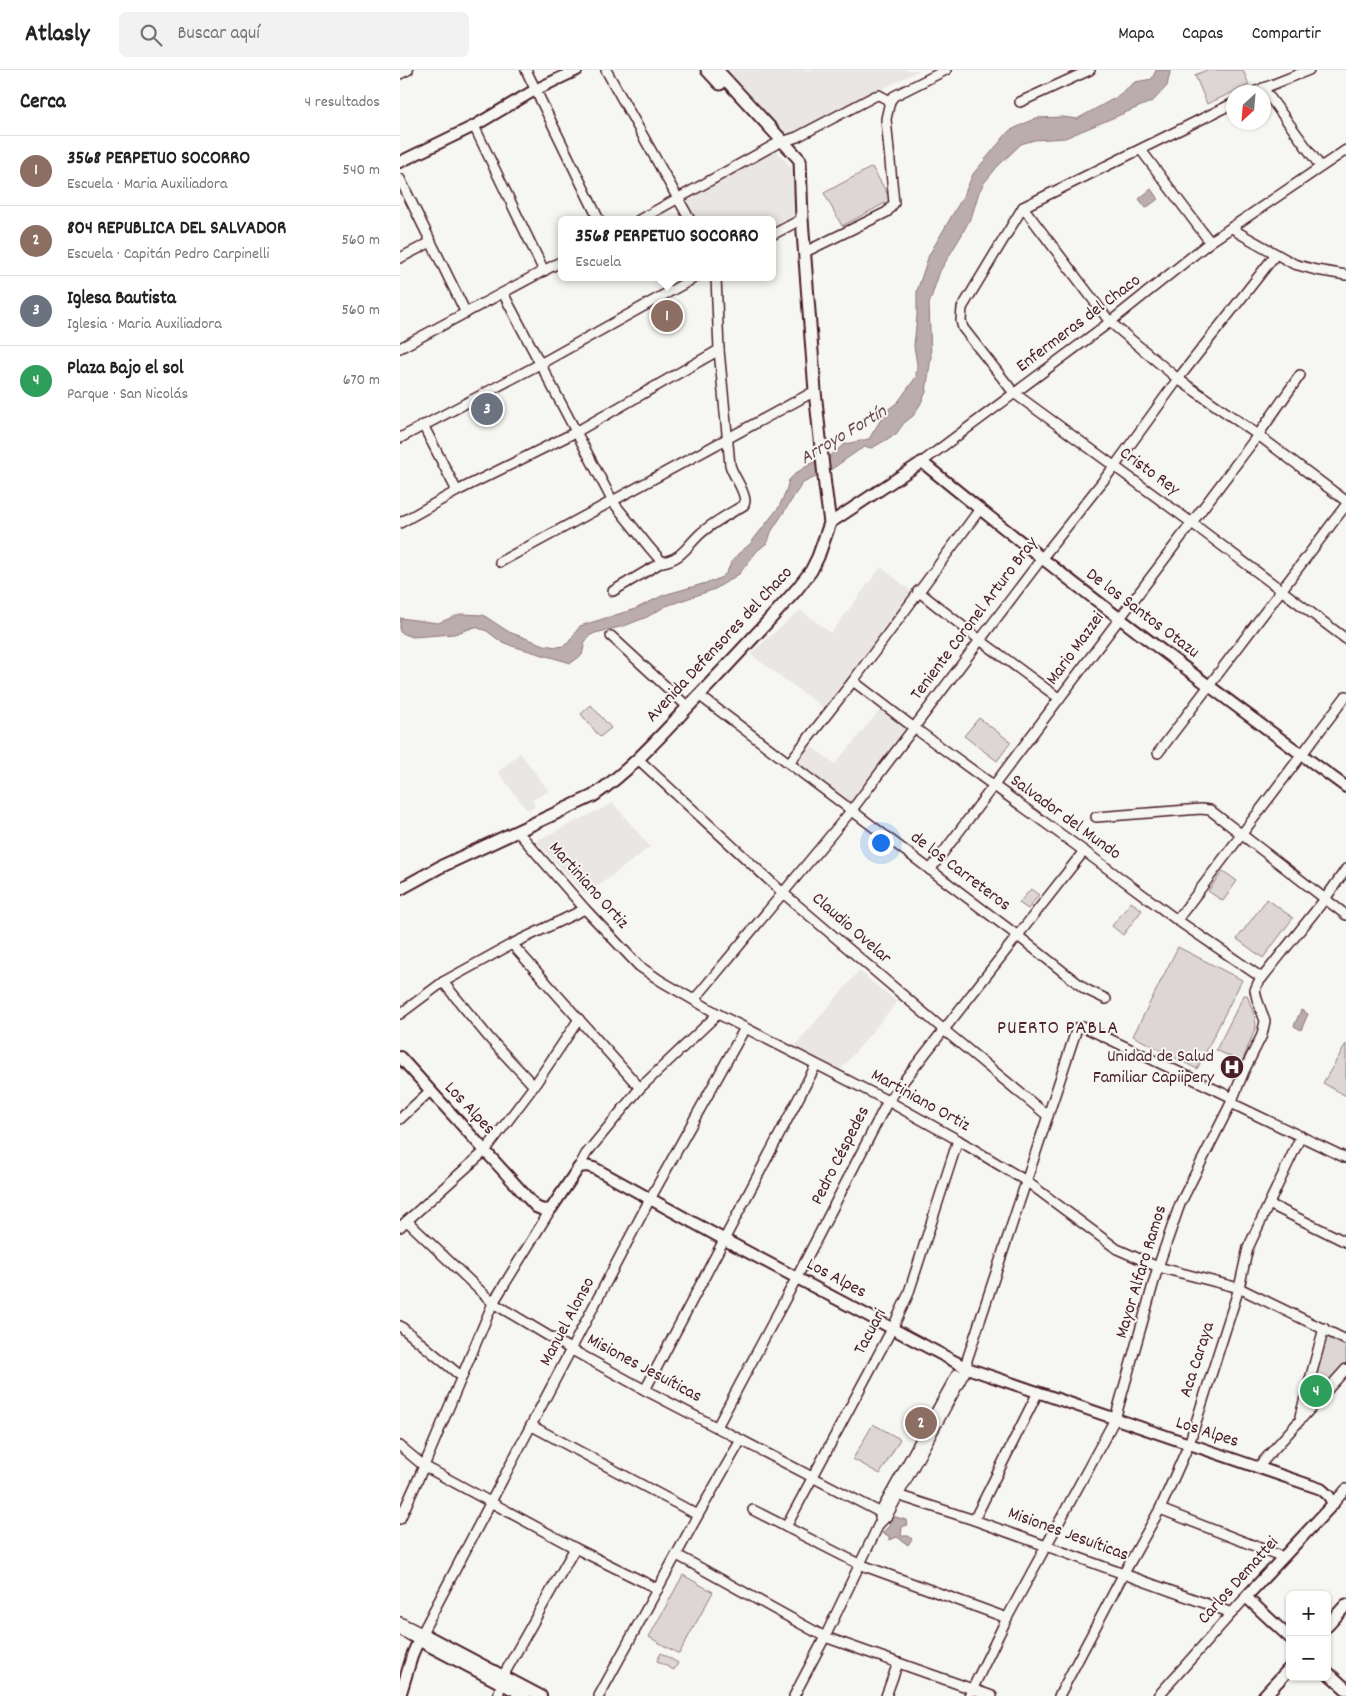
<!DOCTYPE html>
<html lang="es">
<head>
<meta charset="utf-8">
<style>
  :root { --surface:#fff; --page:#f2f2f2; --text:#222; --muted:#767676; --line:#e0e0e0; --accent:#d93025 }
  body { margin:0; font-family:Dekko,sans-serif; background:var(--page); color:var(--text) }
  .controls { position:absolute; right:15px; bottom:15px; display:grid; overflow:hidden; border-radius:8px; box-shadow:0 1px 4px #0004 }
  .controls button { width:45px; height:45px; display:grid; place-items:center; padding:0; border:0; border-bottom:1px solid var(--line); background:var(--surface); color:var(--text); font:25px sans-serif }
  .compass { position:absolute; left:826px; top:15px; width:45px; height:45px; border-radius:50%; background:var(--surface); box-shadow:0 1px 4px #0004; rotate:206deg }
  .you { position:absolute; left:480px; top:772px; width:18px; height:18px; margin:-12px; border:4px solid #fff; border-radius:50%; background:#1a73e8; box-shadow:0 0 0 8px #1a73e833 }
  .badge { display:grid; place-items:center; width:32px; height:32px; border-radius:50%; background:var(--accent); color:#fff; font-size:16px; font-weight:700 }
  .pin { position:absolute; translate:-50% -50%; border:2px solid #fff; box-shadow:0 1px 5px #0006 }
  .popup { position:absolute; left:158px; top:146px; width:218px; height:65px; box-sizing:border-box; display:grid; place-content:center; border-radius:8px; background:var(--surface); filter:drop-shadow(0 1px 4px #0005); font-size:16px; white-space:nowrap; color:var(--muted) }
  .popup b { font-size:19px; color:var(--text) }
  .popup::after { content:''; position:absolute; left:50%; top:100%; margin-left:-10px; border:10px solid transparent; border-top-color:var(--surface) }
  .list { margin:0; padding:0; list-style:none }
  h2 { display:flex; justify-content:space-between; align-items:center; height:65px; margin:0; padding:0 20px; font-size:21px }
  h2 small { font-size:16px; font-weight:400; color:var(--muted) }
  .list li { display:grid; grid-template-columns:32px 1fr auto; gap:15px; align-items:center; box-sizing:border-box; height:70px; padding:0 20px; border-top:1px solid var(--line) }
  .list b { display:block; font-size:19px; white-space:nowrap }
  .list p { margin:0; font-size:16px; white-space:nowrap; color:var(--muted) }
  .list em { font-size:16px; font-style:normal; color:var(--muted) }
  .icon { flex:none; width:28px; height:28px; fill:none; stroke:currentColor; stroke-width:2; stroke-linecap:round; stroke-linejoin:round }
  .map { position:relative; flex:none; width:946px; height:1626px; overflow:hidden }
  header { display:flex; align-items:center; gap:30px; box-sizing:border-box; height:70px; padding:0 25px; background:var(--surface); border-bottom:1px solid var(--line) }
  header strong { font-size:24px }
  nav { display:flex; gap:28px; margin-inline-start:auto; font-size:18px }
  .search { width:350px; height:45px; background:var(--page); display:flex; align-items:center; gap:12px; box-sizing:border-box; padding:0 18px; border-radius:8px; color:var(--muted); font-size:19px }
  main { display:flex }
  aside { flex:1; background:var(--surface) }
  .map>svg:first-child { display:block }
  .built { fill:#e9e6e3 }
  .green { fill:#ddd6d5; stroke:#947a80 }
  .water { fill:#bbadae; stroke:#8e747a }
  .lines { fill:none; stroke-linecap:round; stroke-linejoin:round }
  .minor-casing { stroke:#4a1f2b; stroke-width:12 }
  .tertiary-casing { stroke:#4a1f2b; stroke-width:14 }
  .secondary-casing { stroke:#4a1f2b; stroke-width:15 }
  .minor { stroke:#f6f6f2; stroke-width:9 }
  .tertiary { stroke:#f6f6f2; stroke-width:10 }
  .secondary { stroke:#f6f6f2; stroke-width:11 }
  .labels { text-anchor:middle; dominant-baseline:central; stroke-width:4; stroke-linejoin:round; paint-order:stroke }
  .street-label { font-size:18px; fill:#4a1f2b; stroke:#f6f6f2 }
  .poi-label { font-size:18px; fill:#4a1f2b; stroke:#f6f6f2; text-anchor:end }
  .water-label { font-size:19px; font-style:italic; fill:#6c4a52; stroke:#f6f6f2 }
  .quarter-label { font-size:20px; letter-spacing:1px; fill:#4a1f2b; stroke:#f6f6f2 }
</style>
</head>
<body>
<header>
<strong>Atlasly</strong>
<div class="search"><svg class="icon" aria-label="search" viewBox="0 0 24 24"><circle cx="10" cy="10" r="6"/><path d="M15 15l6 6"/></svg>Buscar aquí</div>
<nav><a>Mapa</a><a>Capas</a><a>Compartir</a></nav>
</header>
<main>
<aside>
<h2>Cerca<small>4 resultados</small></h2>
<ul class="list">
<li><span class="badge" style="background:#8d6e63">1</span><div><b>3568 PERPETUO SOCORRO</b><p>Escuela · Maria Auxiliadora</p></div><em>540 m</em></li>
<li><span class="badge" style="background:#8d6e63">2</span><div><b>804 REPUBLICA DEL SALVADOR</b><p>Escuela · Capitán Pedro Carpinelli</p></div><em>560 m</em></li>
<li><span class="badge" style="background:#6b7280">3</span><div><b>Iglesa Bautista</b><p>Iglesia · Maria Auxiliadora</p></div><em>560 m</em></li>
<li><span class="badge" style="background:#2e9e5b">4</span><div><b>Plaza Bajo el sol</b><p>Parque · San Nicolás</p></div><em>670 m</em></li>
</ul>
</aside>
<div class="map">
<svg width="946" height="1626" viewBox="0 0 946 1626">
  <rect width="100%" height="100%" fill="#f6f6f2"/>
  <filter id="ink" filterUnits="userSpaceOnUse"><feTurbulence type="fractalNoise" baseFrequency=".02" numOctaves="2"/><feDisplacementMap in="SourceGraphic" scale="10" xChannelSelector="R" yChannelSelector="G"/><feConvolveMatrix kernelMatrix="1 2 1 2 8 2 1 2 1" color-interpolation-filters="sRGB"/></filter>
  <g filter="url(#ink)">
    <g class="built">
      <path d="M 325,0 L 520,0 L 385,68 Z"/>
      <path d="M 372,82 L 377,82 L 392,98 L 396,147 L 372,161 L 372,150 L 295,150 L 285,131 L 285,128 L 323,105 L 325,110 L 325,108 Z"/>
      <path d="M 481,497 L 512,522 L 424,638 L 350,584 L 400,540 L 431,563 Z"/>
      <path d="M 481,639 L 505,657 L 507,660 L 449,735 L 394,695 L 409,675 L 435,694 Z"/>
      <path d="M 120,683 L 149,721 L 132,730 L 135,736 L 127,740 L 98,702 Z"/>
      <path d="M 213,733 L 250,777 L 186,825 L 136,771 Z"/>
      <path d="M 459,901 L 497,932 L 437,1004 L 393,978 Z"/>
    </g>
    <g class="green">
      <path d="M 807,0 L 843,0 L 849,15 L 807,34 L 795,5 Z"/>
      <path d="M 472,97 L 491,130 L 442,156 L 424,123 Z"/>
      <path d="M 191,635 L 211,658 L 200,667 L 181,644 Z"/>
      <path d="M 579,648 L 611,672 L 597,691 L 564,666 Z"/>
      <path d="M 823,801 L 837,811 L 823,831 L 808,821 Z"/>
      <path d="M 631,819 L 639,825 L 628,839 L 619,833 Z"/>
      <path d="M 867,829 L 893,848 L 863,888 L 837,869 Z"/>
      <path d="M 731,832 L 742,840 L 723,865 L 712,856 Z"/>
      <path d="M 778,877 L 842,910 L 797,999 L 733,966 Z"/>
      <path d="M 844,925 L 847,925 L 855,947 L 856,957 L 842,992 L 816,980 Z"/>
      <path d="M 946,974 L 946,1026 L 923,1013 Z"/>
      <path d="M 925,1260 L 946,1271 L 946,1297 L 901,1345 Z"/>
      <path d="M 473,1354 L 500,1369 L 480,1404 L 453,1389 Z"/>
      <path d="M 283,1505 L 313,1522 L 279,1584 L 249,1567 Z"/>
      <path d="M 261,1583 L 278,1593 L 274,1600 L 257,1591 Z"/>
    </g>
    <g class="water">
      <path d="M 756,0 L 770,0 L 770,2 L 767,16 L 753,31 L 665,68 L 634,70 L 621,74 L 597,97 L 584,113 L 579,122 L 572,145 L 561,166 L 540,201 L 529,234 L 531,287 L 526,322 L 521,333 L 513,346 L 504,353 L 496,364 L 472,378 L 465,377 L 459,380 L 429,401 L 428,387 L 445,374 L 469,369 L 486,341 L 498,332 L 516,307 L 517,294 L 514,276 L 517,246 L 517,221 L 529,185 L 564,125 L 573,104 L 609,61 L 636,48 L 663,47 L 677,49 L 715,28 L 735,12 L 752,9 Z"/>
      <path d="M 751,119 L 758,129 L 746,138 L 739,129 Z"/>
      <path d="M 415,391 L 418,406 L 403,413 L 400,417 L 371,462 L 368,472 L 357,481 L 339,504 L 315,519 L 266,536 L 247,547 L 224,556 L 195,563 L 189,566 L 185,572 L 182,585 L 171,593 L 112,576 L 100,571 L 87,561 L 75,557 L 54,564 L 12,567 L 0,562 L 0,548 L 38,553 L 61,544 L 83,545 L 109,562 L 144,575 L 157,577 L 163,576 L 168,573 L 180,556 L 235,539 L 264,525 L 313,511 L 322,507 L 327,502 L 332,491 L 338,484 L 350,474 L 379,437 L 386,421 L 389,410 L 396,403 Z"/>
      <path d="M 901,940 L 908,944 L 901,960 L 894,956 Z"/>
      <path d="M 486,1444 L 506,1450 L 507,1455 L 502,1457 L 501,1466 L 509,1466 L 512,1469 L 508,1475 L 497,1467 L 489,1470 L 489,1466 L 482,1463 L 490,1455 L 485,1445 Z"/>
    </g>
    <g class="lines">
      <g class="minor-casing">
        <g id="minor">
          <path d="M 126,0 L 199,150"/>
          <path d="M 206,0 L 290,150"/>
          <path d="M 0,4 L 8,0"/>
          <path d="M 863,18 L 920,96"/>
          <path d="M 854,22 L 909,0"/>
          <path d="M 620,32 L 690,0"/>
          <path d="M 834,33 L 623,137 L 562,238 L 561,251 L 563,258 L 614,323 L 792,453 L 946,569"/>
          <path d="M 74,56 L 144,201"/>
          <path d="M 741,80 L 810,172"/>
          <path d="M 0,109 L 66,243"/>
          <path d="M 623,137 L 710,252 L 778,309 L 858,365 L 946,431"/>
          <path d="M 239,150 L 376,74 L 397,67 L 475,26 L 479,25 L 490,31 L 494,26 L 546,0"/>
          <path d="M 832,157 L 839,163 L 894,194 L 916,200 L 946,205"/>
          <path d="M 372,165 L 402,149"/>
          <path d="M 405,182 L 487,142 L 494,133 L 486,49 L 490,31"/>
          <path d="M 0,188 L 31,172"/>
          <path d="M 103,223 L 213,432 L 249,477 L 262,492"/>
          <path d="M 0,278 L 162,191"/>
          <path d="M 23,355 L 57,421"/>
          <path d="M 0,368 L 140,294 L 296,207"/>
          <path d="M 522,392 L 710,252 L 810,172 L 946,80"/>
          <path d="M 0,453 L 57,421 L 176,362 L 319,280"/>
          <path d="M 100,492 L 415,321"/>
          <path d="M 213,521 L 262,492 C 282,489 287,476 300,464 C 312,453 329,444 344,435 L 345,431 C 344,418 334,408 330,395 L 319,280 L 316,207"/>
          <path d="M 518,521 L 580,570 L 660,629"/>
          <path d="M 211,566 L 288,637"/>
          <path d="M 453,611 L 513,657 L 684,781 L 777,850 L 862,908"/>
          <path d="M 300,626 L 618,866 L 685,919 L 706,929"/>
          <path d="M 758,683 L 946,435"/>
          <path d="M 238,689 L 383,823 L 544,960 L 648,1046"/>
          <path d="M 389,693 L 453,611 L 580,439"/>
          <path d="M 696,747 L 801,739 L 810,740 L 946,845"/>
          <path d="M 118,762 L 185,839 L 239,896 L 261,911 L 318,944 L 488,1031 L 558,1070 L 626,1111 L 717,1179 L 758,1197 L 839,1218 L 946,1270"/>
          <path d="M 530,800 L 858,365 L 900,305"/>
          <path d="M 777,850 L 946,626"/>
          <path d="M 112,874 L 240,1018"/>
          <path d="M 43,912 L 90,969 L 134,1016"/>
          <path d="M 294,930 L 451,741 L 642,488 L 714,397 L 778,309 L 876,184"/>
          <path d="M 0,944 L 43,912 L 112,874 L 185,839"/>
          <path d="M 831,1033 L 946,1088"/>
          <path d="M 0,1049 L 30,1021"/>
          <path d="M 179,1097 L 186,1084 L 240,1018 L 318,944"/>
          <path d="M 869,1134 L 946,1172"/>
          <path d="M 7,1151 L 93,1233 L 172,1280 L 245,1320 L 487,1446"/>
          <path d="M 0,1157 L 85,1081 L 134,1016 L 179,949"/>
          <path d="M 0,1256 L 62,1307"/>
          <path d="M 245,1320 L 416,995"/>
          <path d="M 900,1346 L 924,1258"/>
          <path d="M 132,1356 L 298,1445"/>
          <path d="M 317,1357 L 397,1207 L 488,1031 L 684,781"/>
          <path d="M 0,1376 L 24,1396 L 175,1478 L 258,1519"/>
          <path d="M 858,1397 L 946,1299"/>
          <path d="M 491,1423 L 574,1450 L 832,1543"/>
          <path d="M 933,1434 L 946,1419"/>
          <path d="M 760,1439 L 883,1487"/>
          <path d="M 353,1440 L 459,1494 L 607,1548"/>
          <path d="M 480,1448 L 480,1443 L 557,1304"/>
          <path d="M 0,1449 L 24,1396 L 93,1233 L 151,1139"/>
          <path d="M 574,1450 L 638,1322"/>
          <path d="M 386,1457 L 493,1257 L 508,1225 L 558,1070"/>
          <path d="M 277,1485 L 425,1567 L 592,1626"/>
          <path d="M 0,1552 L 22,1563 L 250,1129 L 345,958"/>
          <path d="M 0,1560 L 18,1570"/>
          <path d="M 98,1626 L 103,1606 L 175,1478"/>
          <path d="M 199,1626 L 298,1445 L 341,1370"/>
          <path d="M 394,1626 L 425,1567 L 479,1454 L 487,1446 L 567,1298 L 567,1290 L 677,958 L 684,957 L 833,1028"/>
          <path d="M 486,1626 L 498,1593"/>
          <path d="M 569,1626 L 607,1548 L 715,1349 L 758,1197 L 780,1134 L 831,1033 L 844,1001 L 862,965 L 865,951 L 857,929 L 855,920 L 858,913 L 925,829 L 946,799"/>
          <path d="M 659,1626 L 724,1503 L 760,1439 L 789,1374 L 839,1218 L 848,1178 L 901,1066"/>
          <path d="M 758,1626 L 846,1527"/>
        </g>
      </g>
      <g class="tertiary-casing">
        <g id="tertiary">
          <path d="M 0,92 L 74,56 L 135,20 L 177,0"/>
          <path d="M 430,453 L 522,392 C 659,505 802,612 946,717"/>
          <path d="M 0,987 L 136,1137 L 143,1140 L 151,1139 L 179,1097 L 186,1096 L 194,1098 L 325,1170 L 567,1298 L 921,1419 L 929,1426 L 933,1434 L 846,1527 L 890,1568"/>
          <path d="M 18,1570 L 125,1626"/>
          <path d="M 0,1626 L 13,1583 L 22,1563 L 141,1626"/>
        </g>
      </g>
      <g class="secondary-casing">
        <g id="secondary">
          <path d="M 307,0 L 320,14"/>
          <path d="M 0,819 L 40,797 L 193,726 C 228,702 256,671 285,640 C 323,600 361,560 397,519 L 411,501 L 418,487 L 430,453 L 425,416 L 415,321 L 402,149 L 400,90 L 317,0"/>
          <path d="M 927,1556 L 946,1535"/>
          <path d="M 927,1602 L 946,1619"/>
          <path d="M 864,1626 L 890,1598"/>
        </g>
      </g>
      <use href="#minor" class="minor"/>
      <use href="#tertiary" class="tertiary"/>
      <use href="#secondary" class="secondary"/>
    </g>
  </g>
  <defs>
    <g id="hospital-disc" transform="scale(1.25)"><circle r="9.5" fill="#4a1f2b" stroke="#f6f6f2"/><path d="M-5-5h3v3.5h4V-5h3V5h-3V1.5h-4V5h-3Z" fill="#fff"/></g>
  </defs>
  <g fill-rule="evenodd">
    <use href="#hospital-disc" x="832" y="997"/>
  </g>
  <g class="labels">
    <g class="street-label">
      <text transform="translate(679 254) rotate(-37)">Enfermeras del Chaco</text>
      <text transform="translate(749 402) rotate(36)">Cristo Rey</text>
      <text transform="translate(742 544) rotate(37)">De los Santos Otazu</text>
      <text transform="translate(575 549) rotate(-53)">Teniente Coronel Arturo Bray</text>
      <text transform="translate(320 575) rotate(-47)">Avenida Defensores del Chaco</text>
      <text transform="translate(676 579) rotate(-54)">Mario Mazzei</text>
      <text transform="translate(665 748) rotate(36)">Salvador del Mundo</text>
      <text transform="translate(560 802) rotate(37)">de los Carreteros</text>
      <text transform="translate(188 816) rotate(48)">Martiniano Ortiz</text>
      <text transform="translate(451 859) rotate(41)">Claudio Ovelar</text>
      <text transform="translate(520 1031) rotate(29)">Martiniano Ortiz</text>
      <text transform="translate(69 1039) rotate(47)">Los Alpes</text>
      <text transform="translate(441 1086) rotate(-63)">Pedro Céspedes</text>
      <text transform="translate(742 1202) rotate(-73)">Mayor Alfaro Ramos</text>
      <text transform="translate(436 1209) rotate(28)">Los Alpes</text>
      <text transform="translate(168 1252) rotate(-62)">Manuel Alonso</text>
      <text transform="translate(471 1262) rotate(-62)">Tacuari</text>
      <text transform="translate(798 1290) rotate(-72)">Aca Caraya</text>
      <text transform="translate(244 1299) rotate(28)">Misiones Jesuíticas</text>
      <text transform="translate(807 1363) rotate(18)">Los Alpes</text>
      <text transform="translate(668 1465) rotate(20)">Misiones Jesuíticas</text>
      <text transform="translate(839 1511) rotate(-48)">Carlos Demattei</text>
    </g>
    <g class="poi-label">
      <text x="814" y="987">Unidad de Salud<tspan x="814" dy="21">Familiar Capiipery</tspan></text>
    </g>
    <g class="water-label">
      <text transform="translate(444 366) rotate(-31)">Arroyo Fortín</text>
    </g>
    <g class="quarter-label">
      <text x="658" y="959">PUERTO PABLA</text>
    </g>
  </g>
</svg>
<div class="controls">
<button>+</button>
<button>−</button>
</div>
<svg class="compass" viewBox="-18 -18 36 36"><path d="M0-13l5 13h-10z" fill="#e53935"/><path d="M0 13l5-13h-10z" fill="#767676"/></svg>
<div class="you"></div>
<div class="pin badge" style="left:267px;top:246px;background:#8d6e63">1</div>
<div class="popup"><b>3568 PERPETUO SOCORRO</b>Escuela</div>
<div class="pin badge" style="left:521px;top:1353px;background:#8d6e63">2</div>
<div class="pin badge" style="left:87px;top:339px;background:#6b7280">3</div>
<div class="pin badge" style="left:916px;top:1321px;background:#2e9e5b">4</div>
</div>
</main>
</body>
</html>
